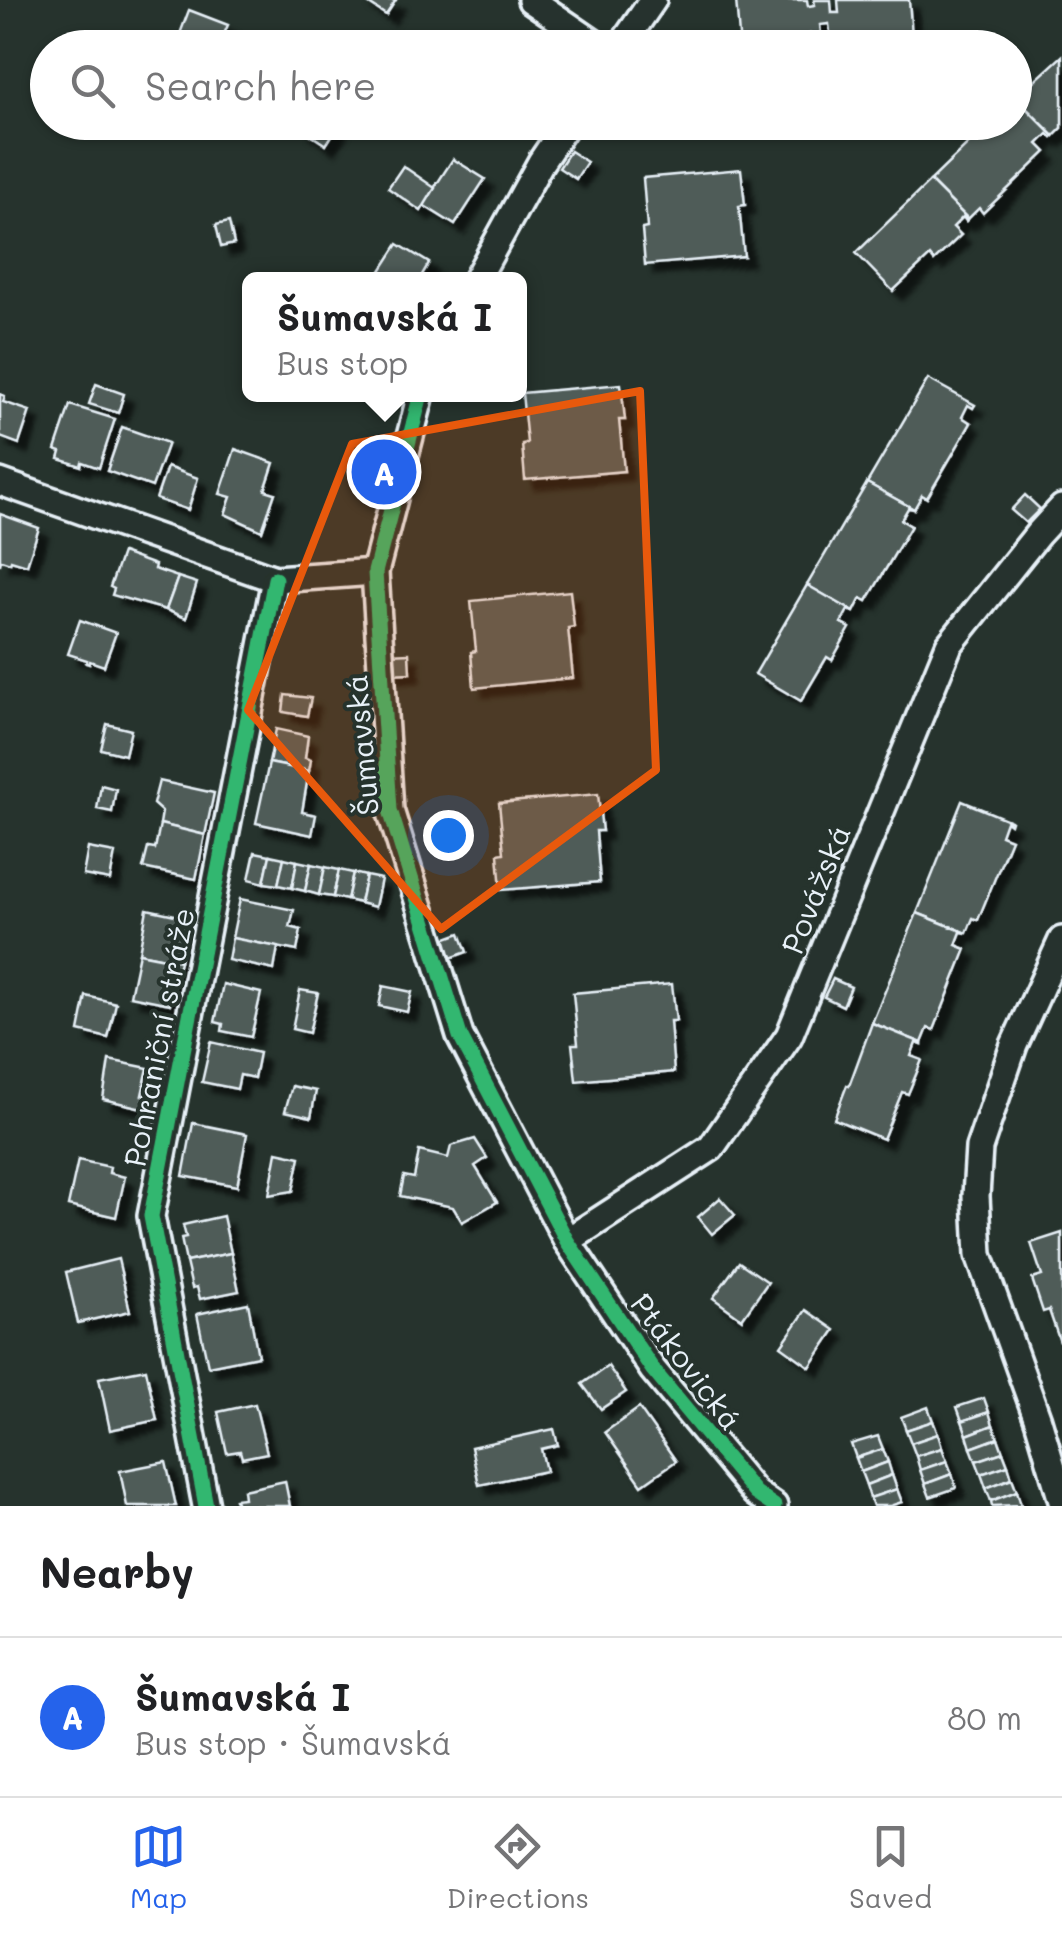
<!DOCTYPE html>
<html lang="en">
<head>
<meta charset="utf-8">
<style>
  :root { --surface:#fff; --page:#f6f6f6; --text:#202124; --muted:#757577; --line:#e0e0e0; --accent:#2563eb }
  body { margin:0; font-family:Mali,sans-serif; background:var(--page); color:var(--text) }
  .you { position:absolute; left:448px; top:835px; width:35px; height:35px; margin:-25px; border:8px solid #fff; border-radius:50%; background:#1a73e8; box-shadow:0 0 0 15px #1a73e833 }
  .badge { display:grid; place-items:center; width:65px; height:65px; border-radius:50%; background:var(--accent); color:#fff; font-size:32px; font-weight:700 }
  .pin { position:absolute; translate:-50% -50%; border:5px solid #fff; box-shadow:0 2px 10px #0006 }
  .popup { position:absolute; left:242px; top:272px; width:285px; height:130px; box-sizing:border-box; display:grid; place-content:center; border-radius:15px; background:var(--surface); filter:drop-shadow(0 2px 8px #0005); font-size:32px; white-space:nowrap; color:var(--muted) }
  .popup b { font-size:38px; color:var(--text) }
  .popup::after { content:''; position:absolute; left:50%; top:100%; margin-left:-20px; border:20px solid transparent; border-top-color:var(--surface) }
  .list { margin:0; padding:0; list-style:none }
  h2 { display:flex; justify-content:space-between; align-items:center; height:130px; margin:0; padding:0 40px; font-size:42px }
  h2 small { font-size:32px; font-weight:400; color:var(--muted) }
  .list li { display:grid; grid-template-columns:65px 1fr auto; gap:30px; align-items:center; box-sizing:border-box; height:160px; padding:0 40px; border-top:2px solid var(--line) }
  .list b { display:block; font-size:38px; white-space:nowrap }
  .list p { margin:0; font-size:32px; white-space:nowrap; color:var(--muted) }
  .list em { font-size:32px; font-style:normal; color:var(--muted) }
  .icon { flex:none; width:55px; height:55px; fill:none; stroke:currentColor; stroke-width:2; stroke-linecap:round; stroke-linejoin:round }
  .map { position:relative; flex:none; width:1062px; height:1506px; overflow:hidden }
  .search { position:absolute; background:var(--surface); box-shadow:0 2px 8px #0004; left:30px; right:30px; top:30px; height:110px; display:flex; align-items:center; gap:25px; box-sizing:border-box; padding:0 35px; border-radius:55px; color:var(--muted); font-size:38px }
  .sheet { height:290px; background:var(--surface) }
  nav { display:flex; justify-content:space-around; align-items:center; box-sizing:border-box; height:140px; border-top:2px solid var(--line); background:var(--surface); font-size:28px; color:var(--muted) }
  nav a { display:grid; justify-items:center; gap:5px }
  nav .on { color:var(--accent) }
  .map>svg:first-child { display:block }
  .building { fill:#505c59; stroke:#e8f1f8; stroke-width:2.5; filter:url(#shadow) }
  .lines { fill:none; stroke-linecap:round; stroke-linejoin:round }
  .street-casing { stroke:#e8f1f8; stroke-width:32 }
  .street { stroke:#26332d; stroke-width:25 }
  .cycleway-casing { stroke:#26332d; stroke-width:21 }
  .cycleway { stroke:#33b770; stroke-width:15 }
  .marked { fill:#e8590c; fill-opacity:0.2; stroke:#e8590c; stroke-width:8; stroke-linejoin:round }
  .labels { text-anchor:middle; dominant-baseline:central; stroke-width:8; stroke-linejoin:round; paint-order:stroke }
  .street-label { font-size:30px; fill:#e8f1f8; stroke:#26332d }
</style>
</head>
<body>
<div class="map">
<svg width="1062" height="1506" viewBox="0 0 1062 1506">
  <defs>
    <filter id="shadow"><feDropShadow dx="9" dy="9" stdDeviation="2.5" flood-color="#0009"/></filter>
  </defs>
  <rect width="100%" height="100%" fill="#26332d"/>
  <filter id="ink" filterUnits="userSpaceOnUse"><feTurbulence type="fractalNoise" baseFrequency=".01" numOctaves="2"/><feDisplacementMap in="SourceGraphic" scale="20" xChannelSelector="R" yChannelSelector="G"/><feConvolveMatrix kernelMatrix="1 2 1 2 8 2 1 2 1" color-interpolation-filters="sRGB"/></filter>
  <g filter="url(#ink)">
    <g class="building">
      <path d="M 363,0 L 396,0 L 386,15 Z"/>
      <path d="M 736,0 L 807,0 L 808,6 L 815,5 L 814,0 L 831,0 L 832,13 L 839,13 L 838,0 L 909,0 L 913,48 L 842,48 L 841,40 L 831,40 L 829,24 L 820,25 L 821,33 L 810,34 L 811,48 L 740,48 Z"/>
      <path d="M 189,10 L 228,25 L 224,34 L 237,39 L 234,48 L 201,48 L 178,39 Z"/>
      <path d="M 1062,56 L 1062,128 L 1054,136 L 1016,98 Z"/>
      <path d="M 1016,98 L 1054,136 L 1052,138 L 1048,134 L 1038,144 L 1046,152 L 983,213 L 979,208 L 968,219 L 930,181 L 991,122 L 1014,122 Z"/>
      <path d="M 306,122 L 332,122 L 338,126 L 326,145 L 302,129 Z"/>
      <path d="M 570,151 L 587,162 L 576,179 L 559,168 Z"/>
      <path d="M 453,159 L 485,179 L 455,225 L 423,205 Z"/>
      <path d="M 403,166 L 435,188 L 421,211 L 388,188 Z"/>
      <path d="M 741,169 L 745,205 L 739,206 L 744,256 L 645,265 L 642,229 L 647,228 L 643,178 Z"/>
      <path d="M 930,181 L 968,219 L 966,221 L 963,217 L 953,227 L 961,235 L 934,261 L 930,256 L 893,291 L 856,253 Z"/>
      <path d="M 229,222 L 234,244 L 221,247 L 216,225 Z"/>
      <path d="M 398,244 L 429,263 L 419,280 L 375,280 Z"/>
      <path d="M 928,379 L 975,405 L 973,408 L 968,405 L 962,417 L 971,423 L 927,498 L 922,495 L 914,509 L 867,483 Z"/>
      <path d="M 96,384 L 124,394 L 118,413 L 89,404 Z"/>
      <path d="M 621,384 L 625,420 L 619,420 L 624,471 L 525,480 L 522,444 L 527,443 L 522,393 Z"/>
      <path d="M 0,394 L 5,396 L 3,402 L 30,411 L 19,444 L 0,437 Z"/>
      <path d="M 70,405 L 115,419 L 99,468 L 82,462 L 81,466 L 59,459 L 61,452 L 55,450 Z"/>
      <path d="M 122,427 L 168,443 L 152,487 L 107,471 Z"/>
      <path d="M 235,449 L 274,463 L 265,490 L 275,493 L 262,531 L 225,514 L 231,497 L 220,494 Z"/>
      <path d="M 167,467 L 198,478 L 188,510 L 156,499 Z"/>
      <path d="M 867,483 L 914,509 L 908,508 L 901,520 L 911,526 L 867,601 L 861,598 L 854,612 L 807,585 Z"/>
      <path d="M 1025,495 L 1040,509 L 1026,523 L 1011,510 Z"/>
      <path d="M 0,514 L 39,528 L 27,565 L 11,560 L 10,563 L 1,560 L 0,565 Z"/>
      <path d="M 122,553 L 155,565 L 154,569 L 178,577 L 166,610 L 112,595 L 114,589 L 110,587 Z"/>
      <path d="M 178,577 L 197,583 L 186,618 L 166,610 Z"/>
      <path d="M 807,585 L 854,612 L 848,610 L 841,623 L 850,628 L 832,660 L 827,657 L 801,701 L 755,674 Z"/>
      <path d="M 570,591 L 574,627 L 568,628 L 573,678 L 474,688 L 471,652 L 476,651 L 471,601 Z"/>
      <path d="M 80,620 L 116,633 L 104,666 L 90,661 L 89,664 L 86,663 L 87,660 L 68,654 Z"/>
      <path d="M 409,653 L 410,673 L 390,674 L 389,654 Z"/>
      <path d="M 285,695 L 311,698 L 307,716 L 283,712 Z"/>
      <path d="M 107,724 L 131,730 L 125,755 L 101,749 Z"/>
      <path d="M 276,729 L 308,736 L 305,758 L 311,760 L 309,771 L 269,763 Z"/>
      <path d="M 269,763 L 309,771 L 302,812 L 316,815 L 312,835 L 256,823 Z"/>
      <path d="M 159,781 L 214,793 L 205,835 L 160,824 L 162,812 L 153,804 Z"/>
      <path d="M 101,785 L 116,789 L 112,812 L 97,809 Z"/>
      <path d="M 598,794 L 602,831 L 596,831 L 600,882 L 501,890 L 498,854 L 504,853 L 499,803 Z"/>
      <path d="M 962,801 L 1011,821 L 1010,824 L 1006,821 L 1001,835 L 1011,839 L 978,920 L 973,918 L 967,933 L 917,913 Z"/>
      <path d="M 160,824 L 205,835 L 196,879 L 143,868 L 148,848 L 155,849 Z"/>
      <path d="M 88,848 L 115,853 L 110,880 L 83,875 Z"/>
      <path d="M 255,852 L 270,855 L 264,883 L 249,879 Z"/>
      <path d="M 270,855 L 284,858 L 278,885 L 264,883 Z"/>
      <path d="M 284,858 L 297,861 L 292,888 L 278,885 Z"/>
      <path d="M 297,861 L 311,864 L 305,891 L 292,888 Z"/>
      <path d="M 311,864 L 325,867 L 319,895 L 305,891 Z"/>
      <path d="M 325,867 L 339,870 L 333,897 L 319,895 Z"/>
      <path d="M 339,870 L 353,873 L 347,900 L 333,897 Z"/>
      <path d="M 353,873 L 366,876 L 360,903 L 347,900 Z"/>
      <path d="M 366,876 L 381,879 L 375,907 L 360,903 Z"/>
      <path d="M 240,899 L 294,910 L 290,927 L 301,930 L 297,951 L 232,938 Z"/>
      <path d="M 147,909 L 189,918 L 180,961 L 139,953 Z"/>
      <path d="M 917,913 L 967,933 L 961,932 L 956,945 L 966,949 L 934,1030 L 928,1028 L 922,1043 L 872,1023 Z"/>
      <path d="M 460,933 L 467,952 L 448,959 L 441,940 Z"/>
      <path d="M 232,938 L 278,947 L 274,970 L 228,960 Z"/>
      <path d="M 139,953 L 180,961 L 170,1004 L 130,996 Z"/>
      <path d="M 833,979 L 851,987 L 843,1006 L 824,997 Z"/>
      <path d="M 223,984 L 261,993 L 251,1037 L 222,1031 L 223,1024 L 215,1022 Z"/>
      <path d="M 672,984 L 676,1021 L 670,1021 L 674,1072 L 576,1081 L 572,1044 L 578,1044 L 573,993 Z"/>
      <path d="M 383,986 L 412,992 L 407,1012 L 379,1006 Z"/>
      <path d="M 300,990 L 318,993 L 309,1033 L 292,1029 Z"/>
      <path d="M 86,996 L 116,1003 L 108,1038 L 79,1031 Z"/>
      <path d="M 872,1023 L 922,1043 L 922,1045 L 916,1043 L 911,1056 L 922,1060 L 908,1094 L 902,1092 L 883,1139 L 834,1119 L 847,1085 L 849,1086 Z"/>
      <path d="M 211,1042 L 259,1053 L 254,1078 L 240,1075 L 237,1089 L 202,1082 Z"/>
      <path d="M 109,1060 L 148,1068 L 142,1095 L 145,1095 L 142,1108 L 103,1099 Z"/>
      <path d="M 292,1086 L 316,1091 L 311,1117 L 285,1111 Z"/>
      <path d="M 193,1123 L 247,1134 L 237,1186 L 183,1176 Z"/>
      <path d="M 475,1139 L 487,1158 L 475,1166 L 497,1202 L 462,1222 L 453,1207 L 400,1196 L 404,1176 L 414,1178 L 419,1151 L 448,1158 L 451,1146 Z"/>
      <path d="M 277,1152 L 300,1157 L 293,1191 L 269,1195 Z"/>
      <path d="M 78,1160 L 110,1167 L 109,1173 L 125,1177 L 116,1217 L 68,1206 Z"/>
      <path d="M 720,1198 L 735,1215 L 712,1234 L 698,1217 Z"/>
      <path d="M 223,1216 L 231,1253 L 186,1262 L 181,1238 L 186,1237 L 183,1225 Z"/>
      <path d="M 1062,1233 L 1062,1348 L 1049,1310 L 1043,1312 L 1032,1279 L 1042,1276 L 1031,1243 Z"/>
      <path d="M 231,1253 L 239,1291 L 200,1299 L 197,1287 L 192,1288 L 186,1262 Z"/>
      <path d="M 118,1259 L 130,1311 L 78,1323 L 66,1272 Z"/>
      <path d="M 739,1262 L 768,1282 L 742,1319 L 713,1298 Z"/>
      <path d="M 248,1303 L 258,1356 L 208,1366 L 197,1314 Z"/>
      <path d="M 806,1310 L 835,1330 L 810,1367 L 781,1346 Z"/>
      <path d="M 608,1366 L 626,1392 L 601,1409 L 582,1384 Z"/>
      <path d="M 146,1369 L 157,1420 L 110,1430 L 99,1378 Z"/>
      <path d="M 984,1398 L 989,1412 L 962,1421 L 957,1407 Z"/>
      <path d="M 255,1404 L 267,1453 L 242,1458 L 240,1451 L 227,1453 L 218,1412 Z"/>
      <path d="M 928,1407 L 933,1421 L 906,1430 L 901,1417 Z"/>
      <path d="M 639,1408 L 676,1461 L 642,1485 L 605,1432 Z"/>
      <path d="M 989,1412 L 993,1425 L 967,1435 L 962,1421 Z"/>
      <path d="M 933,1421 L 938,1434 L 911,1443 L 906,1430 Z"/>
      <path d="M 993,1425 L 998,1438 L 971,1448 L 967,1435 Z"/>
      <path d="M 554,1429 L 558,1445 L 541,1449 L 546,1471 L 479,1485 L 471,1447 Z"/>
      <path d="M 938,1434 L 942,1448 L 916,1456 L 911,1443 Z"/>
      <path d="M 878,1436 L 883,1449 L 856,1458 L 851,1444 Z"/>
      <path d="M 998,1438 L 1003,1452 L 976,1461 L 971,1448 Z"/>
      <path d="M 942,1448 L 947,1461 L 920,1470 L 916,1456 Z"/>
      <path d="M 883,1449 L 888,1462 L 861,1472 L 856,1458 Z"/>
      <path d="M 1003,1452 L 1008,1465 L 981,1474 L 976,1461 Z"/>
      <path d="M 947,1461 L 952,1474 L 925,1484 L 920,1470 Z"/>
      <path d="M 166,1462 L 176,1506 L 127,1506 L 120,1471 Z"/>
      <path d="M 888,1462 L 892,1475 L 866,1485 L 861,1472 Z"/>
      <path d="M 1008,1465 L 1012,1478 L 986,1488 L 981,1474 Z"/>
      <path d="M 952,1474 L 956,1488 L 930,1497 L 925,1484 Z"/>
      <path d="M 892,1475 L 897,1489 L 870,1498 L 866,1485 Z"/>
      <path d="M 1012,1478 L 1017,1491 L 991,1501 L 986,1488 Z"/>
      <path d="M 285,1481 L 290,1506 L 237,1506 L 235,1499 L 244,1498 L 243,1490 Z"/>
      <path d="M 897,1489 L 902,1502 L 890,1506 L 873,1506 L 870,1498 Z"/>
      <path d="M 1017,1491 L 1021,1505 L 992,1506 L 991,1501 Z"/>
    </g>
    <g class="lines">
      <g class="street-casing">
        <g id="street">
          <path d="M 531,0 L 601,48"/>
          <path d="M 620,48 L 653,0"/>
          <path d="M 476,280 L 541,162 L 568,122"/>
          <path d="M 421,394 L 375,572 L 390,810 L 460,1036 L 567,1241 L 653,1370 L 755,1493 L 774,1506"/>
          <path d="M 0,482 L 275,579 L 375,572"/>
          <path d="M 1062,940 L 1014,1045 L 979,1148 L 976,1196 L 979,1255 L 1038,1420 L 1062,1501"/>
          <path d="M 567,1241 L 711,1148 L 789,1036 L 949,645 L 1038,534 L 1062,508"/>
          <path d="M 206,1506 L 151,1216 L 275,579"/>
        </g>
      </g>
      <use href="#street" class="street"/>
      <g class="cycleway-casing">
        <g id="cycleway">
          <path d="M 421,394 L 375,572 L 390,810 L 460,1036 L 567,1241 L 653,1370 L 755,1493 L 774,1506"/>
          <path d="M 206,1506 L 151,1216 L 275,579"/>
        </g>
      </g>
      <use href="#cycleway" class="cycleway"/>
    </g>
  </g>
  <path class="marked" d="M 640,391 L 656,770 L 441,929 L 248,710 L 352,444 Z"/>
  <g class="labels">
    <g class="street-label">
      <text transform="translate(361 745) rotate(-95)">Šumavská</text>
      <text transform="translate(815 889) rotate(-68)">Povážská</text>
      <text transform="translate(158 1037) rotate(-79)">Pohraniční stráže</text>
      <text transform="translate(687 1361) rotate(53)">Ptákovická</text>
    </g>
  </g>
</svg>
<div class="you"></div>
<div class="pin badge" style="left:384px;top:472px">A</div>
<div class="popup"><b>Šumavská I</b>Bus stop</div>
<div class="search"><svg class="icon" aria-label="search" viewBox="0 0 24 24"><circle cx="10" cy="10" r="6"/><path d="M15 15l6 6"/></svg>Search here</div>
</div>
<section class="sheet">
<h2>Nearby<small></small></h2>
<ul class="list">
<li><span class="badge">A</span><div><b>Šumavská I</b><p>Bus stop · Šumavská</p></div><em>80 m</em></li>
</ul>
</section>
<nav>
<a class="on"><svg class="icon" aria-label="map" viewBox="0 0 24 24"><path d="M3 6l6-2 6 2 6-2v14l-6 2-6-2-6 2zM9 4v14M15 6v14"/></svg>Map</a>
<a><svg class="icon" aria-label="directions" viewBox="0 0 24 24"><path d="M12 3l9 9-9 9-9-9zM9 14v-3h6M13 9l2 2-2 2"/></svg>Directions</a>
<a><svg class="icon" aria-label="saved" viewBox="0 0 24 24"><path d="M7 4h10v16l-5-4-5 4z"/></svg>Saved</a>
</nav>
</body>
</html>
